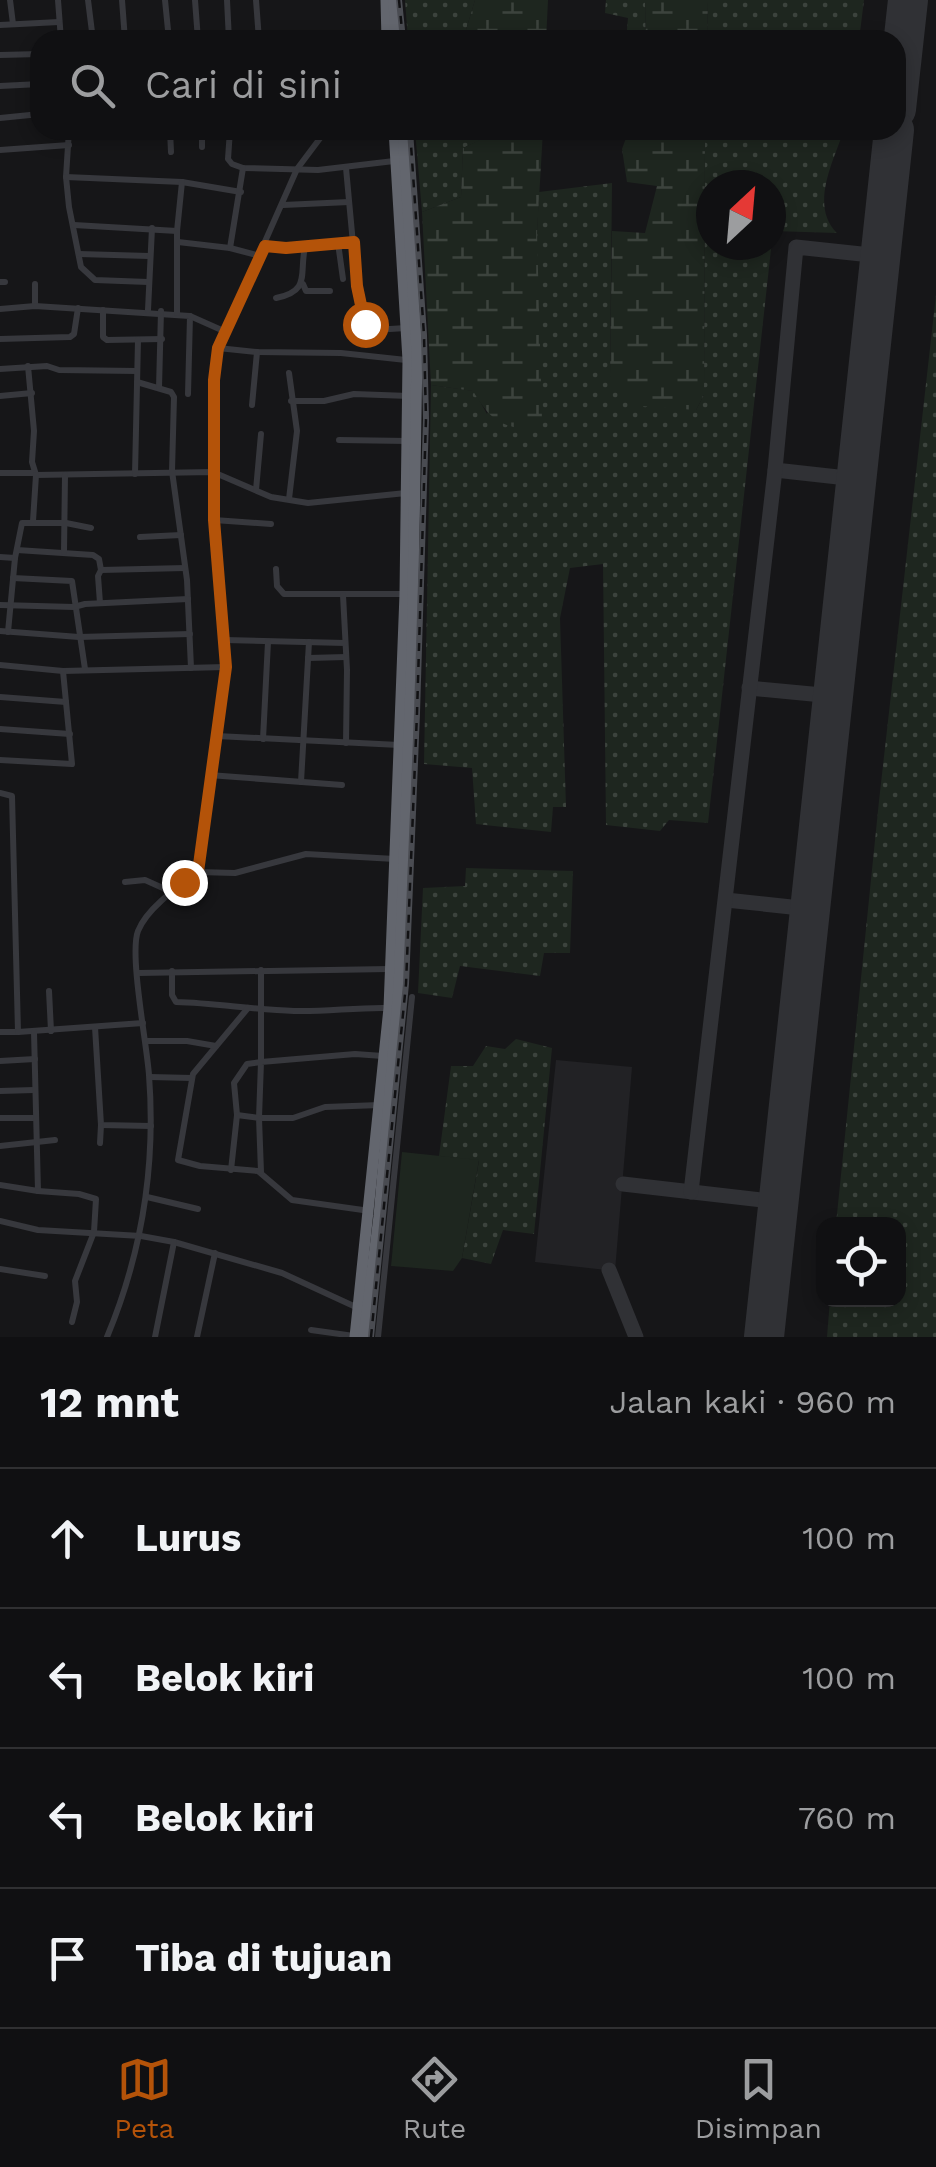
<!DOCTYPE html>
<html lang="id">
<head>
<meta charset="utf-8">
<style>
  :root { --surface:#101012; --page:#1e1e20; --text:#f1f3f6; --muted:#9c9d9f; --line:#303032; --accent:#b45309 }
  body { margin:0; font-family:"Work Sans",sans-serif; background:var(--page); color:var(--text) }
  .controls { position:absolute; right:30px; bottom:30px; display:grid; overflow:hidden; border-radius:20px; box-shadow:0 5px 15px #0003 }
  .controls button { width:90px; height:90px; display:grid; place-items:center; padding:0; border:0; border-bottom:2px solid var(--line); background:var(--surface); color:var(--text); font:50px sans-serif }
  .compass { position:absolute; left:696px; top:170px; width:90px; height:90px; border-radius:50%; background:var(--surface); box-shadow:0 5px 15px #0003; rotate:26deg }
  .stop { position:absolute; width:30px; height:30px; margin:-22px; border:8px solid #b45309; border-radius:50%; background:#fff }
  .stop.end { background:#b45309; border-color:#fff; box-shadow:0 2px 10px #0008 }
  .list { margin:0; padding:0; list-style:none }
  h2 { display:flex; justify-content:space-between; align-items:center; height:130px; margin:0; padding:0 40px; font-size:42px }
  h2 small { font-size:32px; font-weight:400; color:var(--muted) }
  .list li { display:grid; grid-template-columns:65px 1fr auto; gap:30px; align-items:center; box-sizing:border-box; height:140px; padding:0 40px; border-top:2px solid var(--line) }
  .list b { display:block; font-size:38px; white-space:nowrap }
  .list em { font-size:32px; font-style:normal; color:var(--muted) }
  .icon { flex:none; width:55px; height:55px; fill:none; stroke:currentColor; stroke-width:2; stroke-linecap:round; stroke-linejoin:round }
  .map { position:relative; flex:none; width:936px; height:1337px; overflow:hidden }
  .search { position:absolute; background:var(--surface); box-shadow:0 5px 15px #0003; left:30px; right:30px; top:30px; height:110px; display:flex; align-items:center; gap:25px; box-sizing:border-box; padding:0 35px; border-radius:30px; color:var(--muted); font-size:38px }
  .sheet { height:690px; background:var(--surface) }
  nav { display:flex; justify-content:space-around; align-items:center; box-sizing:border-box; height:140px; border-top:2px solid var(--line); background:var(--surface); font-size:28px; color:var(--muted) }
  nav a { display:grid; justify-items:center; gap:5px }
  nav .on { color:var(--accent) }
  .map>svg:first-child { display:block }
  .built { fill:#222225 }
  .green { fill:url(#green-dots); fill-rule:evenodd }
  .wetland { fill:url(#wetland-marsh) }
  .pitch { fill:#1e261f }
  .lines { fill:none; stroke-linecap:round; stroke-linejoin:round }
  .taxiway { stroke:#303135; stroke-width:15 }
  .runway { stroke:#303135; stroke-width:40 }
  .street { stroke:#37383d; stroke-width:6 }
  .highway { stroke:#63666e; stroke-width:11 }
  .rail-casing { stroke:#4a4c52; stroke-width:6 }
  .rail { stroke:#111113; stroke-width:2.5; stroke-dasharray:8; stroke-linecap:butt }
  .route { stroke:#b45309; stroke-width:12 }
</style>
</head>
<body>
<div class="map">
<svg width="936" height="1337" viewBox="0 0 936 1337">
  <defs>
    <pattern id="green-dots" width="8" height="8" patternUnits="userSpaceOnUse" patternTransform="scale(2.5)"><rect width="8" height="8" fill="#1e261f"/><path d="M2 2h.1M6 6h.1" fill="none" stroke="#3c433d" stroke-width="1.8" stroke-linecap="round"/></pattern>
    <pattern id="wetland-marsh" width="20" height="14" patternUnits="userSpaceOnUse" patternTransform="scale(2.5)"><rect width="20" height="14" fill="#1e261f"/><path d="M1 5h8M5 5V1M11 12h8M15 12V8" fill="none" stroke="#3c433d"/></pattern>
  </defs>
  <rect width="100%" height="100%" fill="#161618"/>
  <path class="built" d="M 556,1060 L 632,1067 L 615,1271 L 535,1262 Z"/>
  <g class="green">
    <path d="M 405,0 L 475,0 L 466,30 L 468,40 L 408,40 Z"/>
    <path d="M 606,0 L 645,0 L 646,40 L 626,40 L 628,18 L 605,13 Z"/>
    <path d="M 708,0 L 864,0 L 859,40 L 707,40 Z"/>
    <path d="M 415,130 L 483,130 L 485,138 L 463,148 L 461,197 L 422,212 Z"/>
    <path d="M 705,130 L 844,130 C 834,160 809,206 837,233 L 773,231 L 708,823 L 669,820 L 660,831 L 606,825 L 603,564 L 570,568 L 560,618 L 566,807 L 553,807 L 551,832 L 476,824 L 472,768 L 424,764 L 431,385 L 474,391 L 487,414 L 537,233 L 539,192 L 612,183 L 610,376 L 696,410 L 704,395 ZM 711,185 L 771,185 L 771,245 L 711,245 Z"/>
    <path d="M 936,295 L 936,1337 L 827,1337 L 830,1300 L 898,1300 L 898,1224 L 836,1224 L 879,801 Z"/>
    <path d="M 466,868 L 573,871 L 570,953 L 544,953 L 540,976 L 460,966 L 452,998 L 418,993 L 423,888 L 465,886 Z"/>
    <path d="M 516,1039 L 552,1048 L 534,1234 L 503,1230 L 491,1264 L 462,1258 L 479,1161 L 439,1156 L 451,1066 L 473,1066 L 486,1046 L 505,1049 Z"/>
  </g>
  <g class="wetland">
    <path d="M 475,0 L 548,0 L 546,40 L 468,40 L 466,30 Z"/>
    <path d="M 645,0 L 708,0 L 707,40 L 646,40 Z"/>
    <path d="M 483,130 L 543,130 L 537,233 L 542,421 L 525,430 C 496,424 488,416 473,391 L 431,385 L 422,212 L 461,197 L 463,148 L 484,138 Z"/>
    <path d="M 629,130 L 705,130 L 704,395 L 696,410 L 640,406 L 610,376 L 612,231 L 645,233 L 657,186 L 627,182 L 622,149 Z"/>
  </g>
  <path class="pitch" d="M 402,1152 L 479,1160 L 462,1258 L 453,1271 L 391,1266 Z"/>
  <g class="lines">
    <g class="taxiway">
      <path d="M 775,470 L 856,479"/>
      <path d="M 749,688 L 833,696"/>
      <path d="M 726,900 L 810,909"/>
      <path d="M 623,1184 L 779,1202"/>
      <path d="M 691,1192 L 775,470 L 796,247 L 880,256"/>
      <path d="M 609,1270 L 636,1337"/>
    </g>
    <g class="runway">
      <path d="M 896,109 L 908,0"/>
      <path d="M 764,1337 L 894,130"/>
    </g>
    <g class="street">
      <path d="M 10,0 L 13,24"/>
      <path d="M 58,0 L 61,40"/>
      <path d="M 88,0 L 93,40"/>
      <path d="M 122,0 L 125,40"/>
      <path d="M 165,0 L 169,40"/>
      <path d="M 195,0 L 198,40"/>
      <path d="M 227,0 L 229,40"/>
      <path d="M 256,0 L 259,40"/>
      <path d="M 0,25 L 59,22"/>
      <path d="M 0,55 L 40,54"/>
      <path d="M 0,86 L 40,84"/>
      <path d="M 0,118 L 40,114"/>
      <path d="M 69,130 L 66,177 L 69,207 L 81,267 L 95,280 L 148,282"/>
      <path d="M 170,130 L 171,152"/>
      <path d="M 230,130 L 228,159 L 232,164 L 243,168 L 318,170 L 394,161"/>
      <path d="M 202,147 L 202,130"/>
      <path d="M 0,150 L 69,145"/>
      <path d="M 346,168 L 357,287 L 365,324 L 374,330 L 406,328"/>
      <path d="M 66,177 L 182,182 L 241,192"/>
      <path d="M 283,205 L 349,202"/>
      <path d="M 74,225 L 177,231"/>
      <path d="M 178,242 L 230,248 L 260,256"/>
      <path d="M 338,243 L 343,279"/>
      <path d="M 265,247 L 286,248 L 354,241"/>
      <path d="M 230,248 L 243,168"/>
      <path d="M 79,254 L 149,256"/>
      <path d="M 0,282 L 5,282"/>
      <path d="M 303,284 L 306,291 L 330,291"/>
      <path d="M 276,298 C 311,291 299,274 305,247"/>
      <path d="M 35,306 L 35,284"/>
      <path d="M 0,309 L 35,306 L 190,316 L 188,394"/>
      <path d="M 103,310 L 103,337 L 107,340 L 162,339"/>
      <path d="M 148,310 L 152,228"/>
      <path d="M 177,313 L 177,231 L 182,182"/>
      <path d="M 190,316 L 226,332"/>
      <path d="M 0,339 L 70,337 L 74,334 L 78,308"/>
      <path d="M 218,348 L 257,352 L 341,353 L 406,360"/>
      <path d="M 28,366 L 34,431 L 32,462 L 36,475 L 213,472 L 271,497 L 308,503 L 406,493"/>
      <path d="M 0,369 L 47,366 L 59,370 L 137,371"/>
      <path d="M 289,373 L 297,431 L 289,499"/>
      <path d="M 137,382 L 171,392 L 174,397 L 172,471 L 187,580 L 191,668"/>
      <path d="M 159,388 L 161,311"/>
      <path d="M 0,396 L 32,393"/>
      <path d="M 291,401 L 324,401 L 354,394 L 409,396"/>
      <path d="M 252,405 L 257,352"/>
      <path d="M 339,440 L 408,441"/>
      <path d="M 0,473 L 33,473"/>
      <path d="M 135,474 L 138,340"/>
      <path d="M 256,490 L 261,434"/>
      <path d="M 214,520 L 271,524"/>
      <path d="M 33,521 L 36,475"/>
      <path d="M 140,537 L 181,535"/>
      <path d="M 17,550 L 93,555 L 99,559 L 101,570"/>
      <path d="M 64,552 L 65,475"/>
      <path d="M 0,557 L 15,558"/>
      <path d="M 276,569 L 277,586 L 284,594 L 405,594"/>
      <path d="M 13,578 L 72,581 L 85,669"/>
      <path d="M 343,595 L 347,670 L 346,743"/>
      <path d="M 100,603 L 98,576 L 101,570 L 185,568"/>
      <path d="M 0,605 L 74,607 L 85,604 L 188,599"/>
      <path d="M 0,631 L 79,637 L 190,634"/>
      <path d="M 8,632 L 15,558 L 22,523 L 66,523 L 91,528"/>
      <path d="M 225,640 L 345,643"/>
      <path d="M 308,658 L 346,657"/>
      <path d="M 0,665 L 63,671 L 226,667"/>
      <path d="M 0,697 L 66,702"/>
      <path d="M 0,729 L 70,734"/>
      <path d="M 217,736 L 399,745"/>
      <path d="M 263,739 L 268,642"/>
      <path d="M 0,760 L 72,764 L 63,671"/>
      <path d="M 209,775 L 342,785"/>
      <path d="M 301,782 L 309,642"/>
      <path d="M 0,793 L 12,796 L 18,1032 L 0,1032"/>
      <path d="M 198,872 L 226,667 L 213,472 L 213,380 L 218,348 L 297,169 L 321,137 L 347,130"/>
      <path d="M 125,882 L 145,880 L 174,893"/>
      <path d="M 172,971 L 172,995 L 176,1002 C 216,1003 254,1010 294,1011 C 326,1012 357,1007 389,1008"/>
      <path d="M 138,973 L 389,969"/>
      <path d="M 49,991 L 51,1031"/>
      <path d="M 248,1008 L 193,1074 L 178,1160 L 200,1166 L 258,1171 L 292,1200 L 370,1211"/>
      <path d="M 95,1027 L 101,1125 L 151,1126"/>
      <path d="M 18,1032 L 143,1023"/>
      <path d="M 146,1041 L 187,1041 L 216,1046"/>
      <path d="M 0,1061 L 35,1059"/>
      <path d="M 150,1077 L 192,1078"/>
      <path d="M 0,1091 L 34,1090"/>
      <path d="M 380,1105 L 325,1107 L 293,1118 L 259,1118 L 261,1062 L 355,1054 L 383,1056"/>
      <path d="M 237,1115 L 234,1083 L 247,1064 L 261,1062 L 261,970"/>
      <path d="M 0,1118 L 35,1118"/>
      <path d="M 100,1143 L 101,1125"/>
      <path d="M 0,1146 L 55,1140"/>
      <path d="M 231,1170 L 237,1115 L 259,1118 L 261,1172"/>
      <path d="M 0,1185 L 38,1191 L 34,1032"/>
      <path d="M 38,1191 L 79,1194 L 96,1199 L 94,1232 L 75,1281 L 77,1302 L 72,1322"/>
      <path d="M 147,1197 L 198,1209"/>
      <path d="M 0,1221 L 38,1230 L 141,1236 L 174,1242 L 282,1273 L 358,1308"/>
      <path d="M 0,1269 L 45,1276"/>
      <path d="M 311,1330 L 354,1336"/>
      <path d="M 107,1337 C 142,1253 156,1166 149,1075 C 147,1045 129,954 138,931 C 147,908 179,886 198,872 L 235,873 L 306,854 L 395,859"/>
      <path d="M 155,1337 L 174,1242"/>
      <path d="M 197,1337 L 215,1253"/>
      <path d="M 378,1337 L 412,997"/>
    </g>
    <g class="highway">
      <path d="M 386,0 L 387,40"/>
      <path d="M 394,0 L 396,40"/>
      <path d="M 355,1337 L 389,1008 L 405,594 L 408,360 L 394,130"/>
      <path d="M 364,1337 L 379,1216 L 399,988 L 412,658 L 417,353 L 403,130"/>
    </g>
    <g class="rail-casing">
      <g id="rail">
        <path d="M 399,0 L 403,40"/>
        <path d="M 371,1337 L 406,984 L 417,713 L 426,419 L 424,335 L 410,130"/>
      </g>
    </g>
    <use href="#rail" class="rail"/>
  </g>
  <g class="lines">
    <path class="route" d="M 184,882 L 198,872 L 226,667 L 214,520 L 214,380 L 218,348 L 265,246 L 286,248 L 354,242 L 357,286 L 365,324"/>
  </g>
</svg>
<div class="controls">
<button><svg class="icon" aria-label="locate" viewBox="0 0 24 24"><circle cx="12" cy="12" r="6"/><path d="M12 2v4M12 18v4M2 12h4M18 12h4"/></svg></button>
</div>
<svg class="compass" viewBox="-18 -18 36 36"><path d="M0-13l5 13h-10z" fill="#e53935"/><path d="M0 13l5-13h-10z" fill="#9c9d9f"/></svg>
<div class="stop" style="left:365px;top:324px"></div>
<div class="stop end" style="left:184px;top:882px"></div>
<div class="search"><svg class="icon" aria-label="search" viewBox="0 0 24 24"><circle cx="10" cy="10" r="6"/><path d="M15 15l6 6"/></svg>Cari di sini</div>
</div>
<section class="sheet">
<h2>12 mnt<small>Jalan kaki · 960 m</small></h2>
<ul class="list">
<li><svg class="icon" aria-label="ahead" viewBox="0 0 24 24"><path d="M12 20V5M6 11l6-6 6 6"/></svg><div><b>Lurus</b></div><em>100 m</em></li>
<li><svg class="icon" aria-label="left" viewBox="0 0 24 24"><path d="M17 20v-9H6M10 6l-5 5 5 5"/></svg><div><b>Belok kiri</b></div><em>100 m</em></li>
<li><svg class="icon" aria-label="left" viewBox="0 0 24 24"><path d="M17 20v-9H6M10 6l-5 5 5 5"/></svg><div><b>Belok kiri</b></div><em>760 m</em></li>
<li><svg class="icon" aria-label="arrive" viewBox="0 0 24 24"><path d="M6 21V4h12l-3 4 3 4H6"/></svg><div><b>Tiba di tujuan</b></div></li>
</ul>
</section>
<nav>
<a class="on"><svg class="icon" aria-label="map" viewBox="0 0 24 24"><path d="M3 6l6-2 6 2 6-2v14l-6 2-6-2-6 2zM9 4v14M15 6v14"/></svg>Peta</a>
<a><svg class="icon" aria-label="directions" viewBox="0 0 24 24"><path d="M12 3l9 9-9 9-9-9zM9 14v-3h6M13 9l2 2-2 2"/></svg>Rute</a>
<a><svg class="icon" aria-label="saved" viewBox="0 0 24 24"><path d="M7 4h10v16l-5-4-5 4z"/></svg>Disimpan</a>
</nav>
</body>
</html>
